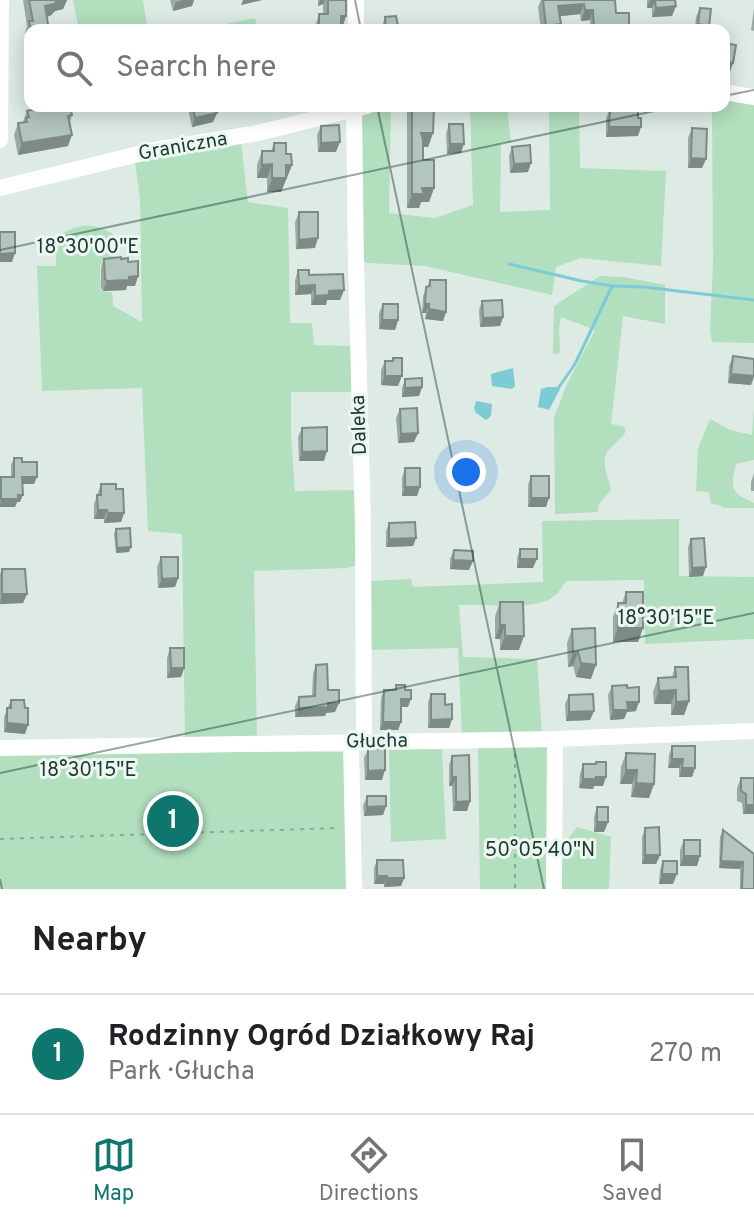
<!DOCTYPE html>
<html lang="en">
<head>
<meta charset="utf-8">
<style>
  :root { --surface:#fff; --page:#f6f6f6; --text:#202124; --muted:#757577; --line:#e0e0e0; --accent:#0f766e }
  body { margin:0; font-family:Overpass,sans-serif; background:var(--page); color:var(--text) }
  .you { position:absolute; left:466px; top:472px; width:28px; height:28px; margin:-20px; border:6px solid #fff; border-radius:50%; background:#1a73e8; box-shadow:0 0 0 12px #1a73e833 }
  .badge { display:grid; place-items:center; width:52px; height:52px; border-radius:50%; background:var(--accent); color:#fff; font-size:26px; font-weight:700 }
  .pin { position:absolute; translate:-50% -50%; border:4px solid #fff; box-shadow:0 2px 8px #0006 }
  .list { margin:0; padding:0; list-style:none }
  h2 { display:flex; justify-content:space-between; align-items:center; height:104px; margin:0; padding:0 32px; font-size:34px }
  h2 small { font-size:26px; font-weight:400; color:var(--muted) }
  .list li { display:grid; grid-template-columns:52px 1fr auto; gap:24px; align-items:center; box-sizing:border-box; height:120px; padding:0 32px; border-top:2px solid var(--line) }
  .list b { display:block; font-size:30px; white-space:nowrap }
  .list p { margin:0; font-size:26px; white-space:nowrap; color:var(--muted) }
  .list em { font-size:26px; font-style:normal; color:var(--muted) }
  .icon { flex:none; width:44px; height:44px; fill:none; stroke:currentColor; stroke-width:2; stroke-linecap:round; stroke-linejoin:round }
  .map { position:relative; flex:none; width:754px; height:889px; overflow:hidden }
  .search { position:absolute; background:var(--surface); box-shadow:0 4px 20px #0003; left:24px; right:24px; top:24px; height:88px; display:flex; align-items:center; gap:20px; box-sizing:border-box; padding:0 28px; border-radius:16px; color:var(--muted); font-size:30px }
  .sheet { height:224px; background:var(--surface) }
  nav { display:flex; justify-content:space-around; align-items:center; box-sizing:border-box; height:112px; border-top:2px solid var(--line); background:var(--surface); font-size:22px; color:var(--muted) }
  nav a { display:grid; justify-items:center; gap:4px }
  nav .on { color:var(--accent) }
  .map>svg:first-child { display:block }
  .green { fill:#b2dfbe }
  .water { fill:#7dcbd7 }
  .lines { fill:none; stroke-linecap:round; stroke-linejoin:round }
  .stream { stroke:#7dcbd7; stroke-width:3 }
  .path { stroke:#79b29f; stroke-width:2; stroke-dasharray:4 6; stroke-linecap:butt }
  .minor { stroke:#fff; stroke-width:16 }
  .wall { fill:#99aaa3 }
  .shaded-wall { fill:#7d8b84 }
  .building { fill:#b2c6bd; stroke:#7d8b84; stroke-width:2 }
  .ticks { fill:none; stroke:#1d3b33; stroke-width:2; stroke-opacity:0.45 }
  .labels { text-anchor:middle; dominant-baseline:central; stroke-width:6; stroke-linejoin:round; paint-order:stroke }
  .street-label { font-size:20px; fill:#1d3b33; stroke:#edf7f2 }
  .ticks-label { font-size:20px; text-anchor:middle; fill:#1d3b33; stroke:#edf7f2; stroke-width:6; stroke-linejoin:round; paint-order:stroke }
</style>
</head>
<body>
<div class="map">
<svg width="754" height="889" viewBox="0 0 754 889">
  <rect width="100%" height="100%" fill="#ddebe4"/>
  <g class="green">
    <path d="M 73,0 L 143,0 L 148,30 L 79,30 Z"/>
    <path d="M 255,18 L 258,30 L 199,30 Z"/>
    <path d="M 724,100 L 754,103 L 754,343 L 712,342 L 710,330 L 713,266 L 712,106 L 724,106 Z"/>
    <path d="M 470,106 L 507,106 L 511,143 L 501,143 L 500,212 L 550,210 L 549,106 L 579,106 L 580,168 L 666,171 L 661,266 L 580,258 L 556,267 L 552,295 L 425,266 L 368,263 L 359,260 L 359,112 L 391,107 L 389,213 L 435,218 L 473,205 Z"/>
    <path d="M 241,142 L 248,202 L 288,208 L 290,323 L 312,323 L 314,345 L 354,346 L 355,392 L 291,392 L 291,434 L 295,491 L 359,490 L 358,565 L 347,568 L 254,571 L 257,744 L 185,743 L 182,534 L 148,531 L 142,388 L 42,391 L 37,266 L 56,266 L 57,236 C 81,224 89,221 113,234 L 113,264 L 100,265 L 101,291 L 112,292 L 113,306 L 142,322 L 140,199 L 135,162 Z"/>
    <path d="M 600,276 L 624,277 L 665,285 L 665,324 L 623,316 L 611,424 L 623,426 L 626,431 C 621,440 613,444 608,451 C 599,464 610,478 611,490 L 599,504 L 598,512 L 555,514 L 554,418 L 566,386 L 595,330 L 561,317 L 559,329 L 560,353 L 553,354 L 554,306 Z"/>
    <path d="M 754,409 L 754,460 L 736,464 C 730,488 731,493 754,503 L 754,508 L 724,508 L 719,505 L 711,504 L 709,492 L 696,491 L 698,448 L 710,419 L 730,430 L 752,435 Z"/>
    <path d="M 679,519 L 679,576 L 754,577 L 754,639 L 645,644 L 644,580 L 566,581 C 562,586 559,593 554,596 C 535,612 484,603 459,605 L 463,657 L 537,659 L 542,733 L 462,735 L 458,648 L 369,650 L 369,581 L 411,579 L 413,587 L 543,582 L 542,521 Z"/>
    <path d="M 552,743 L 551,889 L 480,889 L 478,746 Z"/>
    <path d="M 389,748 L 442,749 L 446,839 L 391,842 Z"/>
    <path d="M 161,752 L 344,752 L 349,889 L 0,889 L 0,755 Z"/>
    <path d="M 577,827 L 611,837 L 609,889 L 560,889 L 560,850 Z"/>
  </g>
  <g class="water">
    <path d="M 513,368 L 515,386 L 512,389 L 492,386 L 491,374 Z"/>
    <path d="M 548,387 L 559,387 L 560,389 L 549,410 L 538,407 L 541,389 Z"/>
    <path d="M 476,401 L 492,404 L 491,416 L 486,420 L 476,413 L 474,408 Z"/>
  </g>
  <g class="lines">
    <g class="stream">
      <path d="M 509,264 L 582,281 L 612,286 L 644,287 L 754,300"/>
      <path d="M 559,387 L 575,364 L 612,286"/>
    </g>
    <g class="path">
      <path d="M 515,754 L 515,889"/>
      <path d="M 0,839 L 338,828"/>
    </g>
    <g class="minor">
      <path d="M 356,30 L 356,0"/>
      <path d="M 724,92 L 754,97"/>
      <path d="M 354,106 L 356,266 L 363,525 L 364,741"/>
      <path d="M 0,140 L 1,0"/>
      <path d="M 0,188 L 155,150 L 258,133 L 367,106"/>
      <path d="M 351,742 L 354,889"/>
      <path d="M 0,748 L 555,739 L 754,731"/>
      <path d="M 554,889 L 555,739"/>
    </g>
  </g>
  <g class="wall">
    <path d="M 23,0 L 67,0 L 63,9 L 55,11 L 50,16 L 47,16 L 49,30 L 30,30 L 30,54 L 29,54 L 25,33 L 27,26 Z"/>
    <path d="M 170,0 L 194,0 L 192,6 L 173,11 Z"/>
    <path d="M 318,0 L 346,0 L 346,16 L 342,28 L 340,30 L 314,30 L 319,14 L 323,14 L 323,4 L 318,6 Z"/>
    <path d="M 541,0 L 615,0 L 616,13 L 629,30 L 590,30 L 590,20 L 581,21 L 580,14 L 560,16 L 558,30 L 541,30 L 538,7 Z"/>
    <path d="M 647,0 L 675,0 L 676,6 L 672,16 L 652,17 L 652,8 L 647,8 Z"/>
    <path d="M 700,8 L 709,26 L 707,30 L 695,30 L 696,17 Z"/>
    <path d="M 754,9 L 754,31 L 751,30 Z"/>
    <path d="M 385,17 L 399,30 L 382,30 L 382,27 Z"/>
    <path d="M 184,106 L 215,106 L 217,113 L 213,122 L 192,127 L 188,109 L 185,110 Z"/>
    <path d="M 409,106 L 434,106 L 433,133 L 428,147 L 423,147 L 423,160 L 434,188 L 429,202 L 421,202 L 419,208 L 407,208 L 407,111 Z"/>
    <path d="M 626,106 L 638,118 L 638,136 L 606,137 L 606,118 L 610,109 L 624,109 Z"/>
    <path d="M 27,111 L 72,115 L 70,122 L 68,146 L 18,155 L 14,135 L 18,123 L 23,122 Z"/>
    <path d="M 449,124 L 461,153 L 447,154 L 446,134 Z"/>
    <path d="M 321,126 L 336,152 L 318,152 L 317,135 Z"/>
    <path d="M 692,128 L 706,159 L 702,168 L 688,168 L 688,138 Z"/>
    <path d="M 274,143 L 286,154 L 292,165 L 281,192 L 267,192 L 267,178 L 257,178 L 257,165 L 262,151 L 271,151 Z"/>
    <path d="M 512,147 L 528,172 L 510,173 L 509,156 Z"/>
    <path d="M 299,212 L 315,248 L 296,249 L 295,222 Z"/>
    <path d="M 104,259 L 121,259 L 128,262 L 138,276 L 135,286 L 127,286 L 126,290 L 103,291 L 101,288 L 101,268 Z"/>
    <path d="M 298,270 L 344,290 L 340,300 L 327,300 L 326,305 L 311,305 L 311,294 L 295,295 L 295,280 Z"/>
    <path d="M 430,280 L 446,312 L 443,321 L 425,319 L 426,313 L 422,313 L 423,296 Z"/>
    <path d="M 482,301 L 503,317 L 500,326 L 480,327 L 479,310 Z"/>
    <path d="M 383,304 L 398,320 L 395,330 L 379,329 L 379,313 Z"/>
    <path d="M 733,356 L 751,385 L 728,383 L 729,366 Z"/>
    <path d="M 393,358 L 398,386 L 381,385 L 381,370 L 385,361 L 392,361 Z"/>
    <path d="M 405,379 L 422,387 L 419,396 L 402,397 L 402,388 Z"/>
    <path d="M 400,409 L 418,433 L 414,442 L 398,443 L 396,418 Z"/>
    <path d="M 302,428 L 324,461 L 299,461 L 298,437 Z"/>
    <path d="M 14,458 L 22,462 L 34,484 L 22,484 L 20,502 L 17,502 L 15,507 L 0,507 L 0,479 L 11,477 L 11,465 Z"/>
    <path d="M 405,468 L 417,496 L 402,496 L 402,478 Z"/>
    <path d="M 754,473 L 754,499 L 754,491 L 751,491 L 751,482 Z"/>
    <path d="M 531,476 L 546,507 L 528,507 L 528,485 Z"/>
    <path d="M 101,484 L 116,489 L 124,513 L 121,522 L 104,523 L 104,519 L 94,519 L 94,504 Z"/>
    <path d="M 389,523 L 416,538 L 413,546 L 386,547 L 386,531 Z"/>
    <path d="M 116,529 L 129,552 L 116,553 L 114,534 Z"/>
    <path d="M 691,539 L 703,576 L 689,577 L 688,547 Z"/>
    <path d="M 520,549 L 533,568 L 517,568 L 517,558 Z"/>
    <path d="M 454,550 L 469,570 L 450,569 L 450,559 Z"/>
    <path d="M 161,557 L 178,578 L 175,587 L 158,588 L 157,567 Z"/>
    <path d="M 2,569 L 27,594 L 23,603 L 0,604 L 0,574 Z"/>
    <path d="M 626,592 L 643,628 L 638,642 L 613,642 L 613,617 L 618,603 L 622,603 Z"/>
    <path d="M 500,602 L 519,650 L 500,650 L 500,639 L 495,639 L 495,616 Z"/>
    <path d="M 572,629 L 591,679 L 576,677 L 573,666 L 568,667 L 567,643 Z"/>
    <path d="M 170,648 L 184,668 L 181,677 L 167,678 L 167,658 Z"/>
    <path d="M 316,665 L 328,690 L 335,712 L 326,713 L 325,716 L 295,717 L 295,706 L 299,697 L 312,696 L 313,674 Z"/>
    <path d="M 675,667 L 689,701 L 684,715 L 671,715 L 671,704 L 654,704 L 653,692 L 658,678 L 672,677 Z"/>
    <path d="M 396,685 L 408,707 L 401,707 L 401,722 L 398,730 L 380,730 L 381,698 L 384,690 L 395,690 Z"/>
    <path d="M 612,686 L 627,688 L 636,711 L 627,712 L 624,719 L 610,720 L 608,695 Z"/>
    <path d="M 431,694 L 445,705 L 452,719 L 449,728 L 428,728 L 428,702 Z"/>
    <path d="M 569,695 L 594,711 L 590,720 L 566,721 L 565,704 Z"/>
    <path d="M 11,700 L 25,734 L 4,732 L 4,717 Z"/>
    <path d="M 672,746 L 695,768 L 692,777 L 679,777 L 679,768 L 668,768 L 669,755 Z"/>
    <path d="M 368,749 L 382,780 L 365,780 L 364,758 Z"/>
    <path d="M 626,753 L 654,784 L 649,798 L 631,797 L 632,784 L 620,784 L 621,767 Z"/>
    <path d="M 452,756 L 470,801 L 467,811 L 453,811 L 452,786 L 449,786 L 449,765 Z"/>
    <path d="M 596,762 L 603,786 L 594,786 L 593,789 L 579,788 L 580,774 L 583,764 L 595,764 Z"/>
    <path d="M 741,778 L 754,778 L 754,814 L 743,814 L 742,803 L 737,801 L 737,788 Z"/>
    <path d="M 367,796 L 386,806 L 383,815 L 364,816 L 363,806 Z"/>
    <path d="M 597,807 L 608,822 L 604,832 L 594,832 L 594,817 Z"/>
    <path d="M 645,828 L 660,855 L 656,864 L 642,864 L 642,837 Z"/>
    <path d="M 723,830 L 754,854 L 754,889 L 740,889 L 740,869 L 719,868 L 720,837 Z"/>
    <path d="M 684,840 L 697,866 L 680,866 L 680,850 Z"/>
    <path d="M 377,860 L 404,878 L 401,886 L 384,887 L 384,884 L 374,884 L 374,868 Z"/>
    <path d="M 663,861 L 673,884 L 659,884 L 660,870 Z"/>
  </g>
  <g class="shaded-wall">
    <path d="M 58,0 L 67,0 L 63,9 L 55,11 L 50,16 L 41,18 L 45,6 Z"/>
    <path d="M 183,0 L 194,0 L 192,6 L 173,11 L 176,2 Z"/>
    <path d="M 243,0 L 263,0 L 241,5 Z"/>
    <path d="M 320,0 L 325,0 L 323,4 L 318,6 Z"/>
    <path d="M 650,0 L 655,0 L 652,8 L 647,8 Z"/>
    <path d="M 584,4 L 580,14 L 554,17 L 558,6 Z"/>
    <path d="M 676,6 L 672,16 L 652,17 L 656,8 Z"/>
    <path d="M 585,10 L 593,10 L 590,20 L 581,21 Z"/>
    <path d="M 341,16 L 346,16 L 342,28 L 340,30 L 317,30 L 319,26 Z"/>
    <path d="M 561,24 L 558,30 L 545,30 L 546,26 Z"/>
    <path d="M 698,24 L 709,26 L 707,30 L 696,30 Z"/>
    <path d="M 724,61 L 733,63 L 730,72 L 724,71 Z"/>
    <path d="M 217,113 L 213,122 L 192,127 L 195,118 Z"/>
    <path d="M 609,127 L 641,127 L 638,136 L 606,137 Z"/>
    <path d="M 421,133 L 433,133 L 428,147 L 416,146 Z"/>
    <path d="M 72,135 L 68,146 L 18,155 L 22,143 Z"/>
    <path d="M 340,142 L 336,152 L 318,152 L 321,143 Z"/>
    <path d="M 450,144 L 464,144 L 461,153 L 447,154 Z"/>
    <path d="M 691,158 L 706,159 L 702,168 L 688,168 Z"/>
    <path d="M 531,163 L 528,172 L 510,173 L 514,164 Z"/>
    <path d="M 272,164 L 267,178 L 257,178 L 262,165 Z"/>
    <path d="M 286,165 L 292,165 L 281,192 L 267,192 L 272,178 Z"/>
    <path d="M 422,188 L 434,188 L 429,202 L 421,202 L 419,208 L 407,208 L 412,194 Z"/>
    <path d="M 318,238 L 315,248 L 296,249 L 299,240 Z"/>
    <path d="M 15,253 L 12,262 L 0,262 L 0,254 Z"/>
    <path d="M 138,276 L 135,286 L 127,286 L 126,290 L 103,291 L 107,281 L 129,277 Z"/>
    <path d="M 315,285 L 311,294 L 295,295 L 299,286 Z"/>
    <path d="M 344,290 L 340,300 L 327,300 L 326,305 L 311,305 L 315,296 L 329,291 Z"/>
    <path d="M 425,304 L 429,304 L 426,313 L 422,313 Z"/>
    <path d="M 429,309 L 446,312 L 443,321 L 425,319 Z"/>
    <path d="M 503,317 L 500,326 L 480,327 L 483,318 Z"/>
    <path d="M 382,320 L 398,320 L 395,330 L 379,329 Z"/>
    <path d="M 731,374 L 754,376 L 754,377 L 751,385 L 728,383 Z"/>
    <path d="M 385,376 L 402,376 L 398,386 L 381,385 Z"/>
    <path d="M 422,387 L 419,396 L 402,397 L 405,388 Z"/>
    <path d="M 418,433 L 414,442 L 398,443 L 401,434 Z"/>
    <path d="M 327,451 L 324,461 L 299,461 L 302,452 Z"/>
    <path d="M 22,477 L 37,477 L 34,484 L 20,484 Z"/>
    <path d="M 405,487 L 420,487 L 417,496 L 402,496 Z"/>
    <path d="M 18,495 L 23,495 L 20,502 L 17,502 L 15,507 L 0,507 L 1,499 Z"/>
    <path d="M 531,498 L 549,498 L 546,507 L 528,507 Z"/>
    <path d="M 98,510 L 107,510 L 104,519 L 94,519 Z"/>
    <path d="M 108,513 L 124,513 L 121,522 L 104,523 Z"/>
    <path d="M 416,538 L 413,546 L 386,547 L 389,539 Z"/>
    <path d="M 131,547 L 129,552 L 116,553 L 117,548 Z"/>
    <path d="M 520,559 L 537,559 L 533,568 L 517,568 Z"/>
    <path d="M 453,560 L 473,561 L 469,570 L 450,569 Z"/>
    <path d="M 706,567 L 703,576 L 689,577 L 692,568 Z"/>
    <path d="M 178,578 L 175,587 L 158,588 L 162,579 Z"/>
    <path d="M 2,594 L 27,594 L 23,603 L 0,604 Z"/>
    <path d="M 500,625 L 505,625 L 500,639 L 495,639 Z"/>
    <path d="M 618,628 L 643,628 L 638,642 L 613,642 Z"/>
    <path d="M 505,636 L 524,636 L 519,650 L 500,650 Z"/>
    <path d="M 578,652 L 573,666 L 568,667 L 573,653 Z"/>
    <path d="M 581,663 L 596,665 L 591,679 L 576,677 Z"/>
    <path d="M 171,668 L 184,668 L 181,677 L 167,678 Z"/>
    <path d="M 676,690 L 671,704 L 654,704 L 659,691 Z"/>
    <path d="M 401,699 L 411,699 L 408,707 L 398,707 Z"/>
    <path d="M 689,701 L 684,715 L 671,715 L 676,702 Z"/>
    <path d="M 627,702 L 639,702 L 636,711 L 627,712 L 624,719 L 610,720 L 613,710 Z"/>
    <path d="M 328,703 L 339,703 L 335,712 L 326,713 L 325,716 L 295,717 L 299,708 Z"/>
    <path d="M 594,711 L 590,720 L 566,721 L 569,712 Z"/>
    <path d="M 452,719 L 449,728 L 428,728 L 431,720 Z"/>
    <path d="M 383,722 L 401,722 L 398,730 L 380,730 Z"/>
    <path d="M 7,723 L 28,725 L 25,734 L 4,732 Z"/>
    <path d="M 672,759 L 683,759 L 679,768 L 668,768 Z"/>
    <path d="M 682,768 L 695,768 L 692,777 L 679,777 Z"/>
    <path d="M 385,770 L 382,780 L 365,780 L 368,771 Z"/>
    <path d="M 626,770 L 637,770 L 632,784 L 620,784 Z"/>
    <path d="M 452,777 L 456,777 L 452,786 L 449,786 Z"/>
    <path d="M 596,777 L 606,777 L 603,786 L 594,786 L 593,789 L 579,788 L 583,779 Z"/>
    <path d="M 636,783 L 654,784 L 649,798 L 631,797 Z"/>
    <path d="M 470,801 L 467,811 L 453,811 L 456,802 Z"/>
    <path d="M 746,805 L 754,805 L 754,814 L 743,814 Z"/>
    <path d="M 386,806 L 383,815 L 364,816 L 367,807 Z"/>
    <path d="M 597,822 L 608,822 L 604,832 L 594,832 Z"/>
    <path d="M 645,855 L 660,855 L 656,864 L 642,864 Z"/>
    <path d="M 684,856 L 700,856 L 697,866 L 680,866 Z"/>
    <path d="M 721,861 L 743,862 L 740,869 L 719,868 Z"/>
    <path d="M 662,874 L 677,874 L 673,884 L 659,884 Z"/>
    <path d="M 377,876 L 387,876 L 384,884 L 374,884 Z"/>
    <path d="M 387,878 L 404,878 L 401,886 L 384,887 Z"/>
  </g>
  <g class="building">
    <path d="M 29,0 L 58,0 L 54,4 L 45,6 L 49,30 L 31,30 L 29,21 L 33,21 Z"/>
    <path d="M 328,0 L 346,0 L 346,16 L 341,16 L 341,26 L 319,26 L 319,14 L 328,14 Z"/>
    <path d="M 543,0 L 615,0 L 616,13 L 629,13 L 629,30 L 594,30 L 593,10 L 585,10 L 584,4 L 558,6 L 561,24 L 546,26 Z"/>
    <path d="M 655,0 L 675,0 L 676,6 L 656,8 Z"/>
    <path d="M 700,8 L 711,9 L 709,26 L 698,24 Z"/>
    <path d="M 396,16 L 399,30 L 386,30 L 385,17 Z"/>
    <path d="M 724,43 L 736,45 L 733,63 L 724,61 Z"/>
    <path d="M 47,106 L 70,106 L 72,115 L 68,116 L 72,135 L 22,143 L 18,123 L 27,122 L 26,118 L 29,117 L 27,111 Z"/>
    <path d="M 193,106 L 215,106 L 217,113 L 195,118 Z"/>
    <path d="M 412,106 L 434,106 L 433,133 L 421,133 L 423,140 L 423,160 L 434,160 L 434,188 L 422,188 L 424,194 L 412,194 Z"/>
    <path d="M 626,106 L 638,106 L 638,118 L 641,118 L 641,127 L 609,127 L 610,109 L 626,109 Z"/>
    <path d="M 449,124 L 463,124 L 464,144 L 450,144 Z"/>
    <path d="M 339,125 L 340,142 L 321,143 L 321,126 Z"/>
    <path d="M 692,128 L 707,129 L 706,159 L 691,158 Z"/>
    <path d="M 274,143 L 286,143 L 286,154 L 291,154 L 292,165 L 286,165 L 286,178 L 272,178 L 272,164 L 262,165 L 262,151 L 274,151 Z"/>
    <path d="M 530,145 L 531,163 L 514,164 L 512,147 Z"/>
    <path d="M 299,212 L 318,212 L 318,238 L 299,240 Z"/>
    <path d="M 0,232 L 15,232 L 15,253 L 0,254 Z"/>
    <path d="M 121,257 L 121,259 L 128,258 L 128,262 L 138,261 L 138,276 L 129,277 L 129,280 L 107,281 L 105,279 L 104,259 Z"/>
    <path d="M 298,270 L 309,270 L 309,275 L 343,274 L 344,290 L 329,291 L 329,295 L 315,296 L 315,285 L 299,286 Z"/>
    <path d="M 430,280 L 446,280 L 446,312 L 429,309 L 429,304 L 425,304 L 426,287 L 430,286 Z"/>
    <path d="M 502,300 L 503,317 L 483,318 L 482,301 Z"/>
    <path d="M 383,304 L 398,304 L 398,320 L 382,320 Z"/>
    <path d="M 733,356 L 754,359 L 754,376 L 731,374 Z"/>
    <path d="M 393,358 L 402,358 L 402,376 L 385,376 L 385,361 L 393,361 Z"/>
    <path d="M 422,378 L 422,387 L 405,388 L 405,379 Z"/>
    <path d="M 417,408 L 418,433 L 401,434 L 400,409 Z"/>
    <path d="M 327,427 L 327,451 L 302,452 L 302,428 Z"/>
    <path d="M 14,458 L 22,458 L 22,462 L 37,462 L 37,477 L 22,477 L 23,495 L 18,495 L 18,499 L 1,499 L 1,477 L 14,477 Z"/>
    <rect x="405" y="468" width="15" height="19"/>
    <rect x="531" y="476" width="18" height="22"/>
    <path d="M 101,484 L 116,484 L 116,489 L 123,489 L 124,513 L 108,513 L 107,510 L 98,510 L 97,495 L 101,495 Z"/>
    <path d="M 415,522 L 416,538 L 389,539 L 389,523 Z"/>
    <path d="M 130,528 L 131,547 L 117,548 L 116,529 Z"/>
    <path d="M 704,538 L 706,567 L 692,568 L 691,539 Z"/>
    <rect x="520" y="549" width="17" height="10"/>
    <path d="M 454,550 L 473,551 L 473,561 L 453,560 Z"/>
    <path d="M 161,557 L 178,557 L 178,578 L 162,579 Z"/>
    <path d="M 2,569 L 25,569 L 27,594 L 2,594 Z"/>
    <path d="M 626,592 L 643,592 L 643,628 L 618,628 L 618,603 L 626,603 Z"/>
    <path d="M 500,602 L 523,602 L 524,636 L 505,636 L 505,625 L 500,625 Z"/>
    <path d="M 595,628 L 596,665 L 581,663 L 578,652 L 573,653 L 572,629 Z"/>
    <path d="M 170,648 L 184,648 L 184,668 L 171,668 Z"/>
    <path d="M 327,664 L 328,690 L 339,690 L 339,703 L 328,703 L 328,707 L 299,708 L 299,697 L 315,696 L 316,665 Z"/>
    <path d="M 675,667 L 688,667 L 689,701 L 676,702 L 676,690 L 659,691 L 658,678 L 676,677 Z"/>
    <path d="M 396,685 L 405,685 L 405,690 L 411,690 L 411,699 L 401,699 L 401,722 L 383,722 L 384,690 L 396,690 Z"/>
    <path d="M 627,685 L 627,688 L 639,687 L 639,702 L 627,702 L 628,710 L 613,710 L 612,686 Z"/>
    <path d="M 431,694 L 445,694 L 445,705 L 452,704 L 452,719 L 431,720 Z"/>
    <path d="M 593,694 L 594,711 L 569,712 L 569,695 Z"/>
    <path d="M 11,700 L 24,700 L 25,708 L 28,708 L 28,725 L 7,723 L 7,708 L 11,708 Z"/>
    <path d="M 672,746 L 695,746 L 695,768 L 682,768 L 683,759 L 672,759 Z"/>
    <path d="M 385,748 L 385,770 L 368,771 L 368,749 Z"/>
    <path d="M 626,753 L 655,754 L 654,784 L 636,783 L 637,770 L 626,770 Z"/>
    <path d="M 469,755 L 470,801 L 456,802 L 456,777 L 452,777 L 452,756 Z"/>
    <path d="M 596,762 L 606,762 L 606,777 L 596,777 L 596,779 L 583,779 L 583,764 L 596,764 Z"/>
    <path d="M 741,778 L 754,778 L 754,805 L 746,805 L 746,794 L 741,791 Z"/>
    <path d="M 367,796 L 386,796 L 386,806 L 367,807 Z"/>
    <rect x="597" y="807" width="11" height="15"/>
    <path d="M 659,827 L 660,855 L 645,855 L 645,828 Z"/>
    <path d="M 723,830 L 754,854 L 754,889 L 742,889 L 743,862 L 721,861 Z"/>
    <rect x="684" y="840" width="16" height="16"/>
    <path d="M 377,860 L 403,860 L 404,878 L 387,878 L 387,876 L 377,876 Z"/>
    <path d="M 663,861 L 677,861 L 677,874 L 662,874 Z"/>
  </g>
  <path class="ticks" d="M 355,0 L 361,30M 724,96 L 754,90M 377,106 L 544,889M 0,250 L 678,106M 0,773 L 754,613M 0,879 L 2,889"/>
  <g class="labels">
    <g class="street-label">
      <text transform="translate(183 147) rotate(-10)">Graniczna</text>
      <text transform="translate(360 425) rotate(-92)">Daleka</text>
      <text transform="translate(377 742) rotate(-1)">Głucha</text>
    </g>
  </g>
  <g class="ticks-label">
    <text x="88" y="253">18°30'00"E</text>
    <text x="666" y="624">18°30'15"E</text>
    <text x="88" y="776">18°30'15"E</text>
    <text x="540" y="856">50°05'40"N</text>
  </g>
</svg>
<div class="you"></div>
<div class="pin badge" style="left:173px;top:821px">1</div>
<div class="search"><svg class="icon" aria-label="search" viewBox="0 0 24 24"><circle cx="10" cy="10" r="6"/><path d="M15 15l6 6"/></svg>Search here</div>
</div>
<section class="sheet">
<h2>Nearby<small></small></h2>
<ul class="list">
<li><span class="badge">1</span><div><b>Rodzinny Ogród Działkowy Raj</b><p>Park · Głucha</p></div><em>270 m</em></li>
</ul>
</section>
<nav>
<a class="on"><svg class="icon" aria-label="map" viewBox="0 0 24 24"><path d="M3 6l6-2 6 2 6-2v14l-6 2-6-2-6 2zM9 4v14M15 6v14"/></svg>Map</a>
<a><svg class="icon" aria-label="directions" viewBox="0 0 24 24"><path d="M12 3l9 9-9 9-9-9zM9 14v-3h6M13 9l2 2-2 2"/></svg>Directions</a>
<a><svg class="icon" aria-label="saved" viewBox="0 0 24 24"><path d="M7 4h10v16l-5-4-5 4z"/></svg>Saved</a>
</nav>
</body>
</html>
